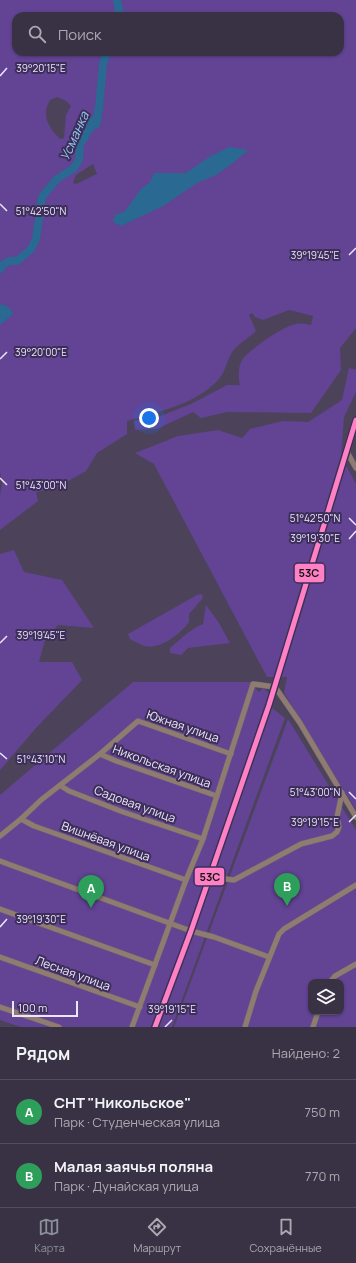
<!DOCTYPE html>
<html lang="ru">
<head>
<meta charset="utf-8">
<style>
  :root { --surface:#393244; --page:#443e4f; --text:#f1f3f6; --muted:#abaab2; --line:#534d5d; --accent:#8c9099 }
  body { margin:0; font-family:Manrope,sans-serif; background:var(--page); color:var(--text) }
  .controls { position:absolute; right:12px; bottom:12px; display:grid; overflow:hidden; border-radius:8px; box-shadow:0 1px 3px #0004 }
  .controls button { width:36px; height:36px; display:grid; place-items:center; padding:0; border:0; border-bottom:1px solid var(--line); background:var(--surface); color:var(--text); font:20px sans-serif }
  .scale { position:absolute; left:12px; bottom:10px; width:66px; box-sizing:border-box; padding-left:4px; border:2px solid #ece5fb; border-top:0; font-size:11px; line-height:14px; white-space:nowrap; color:#ece5fb; -webkit-text-stroke:3px #3d2e59; paint-order:stroke }
  .you { position:absolute; left:149px; top:418px; width:14px; height:14px; margin:-10px; border:3px solid #fff; border-radius:50%; background:#1a73e8; box-shadow:0 0 0 6px #1a73e833 }
  .badge { display:grid; place-items:center; width:26px; height:26px; border-radius:50%; background:var(--accent); color:#fff; font-size:13px; font-weight:700 }
  .pin { position:absolute; translate:-50% -33px; filter:drop-shadow(0 1px 2px #0008) }
  .pin::after { content:''; position:absolute; top:21px; width:14px; height:12px; background:inherit; clip-path:polygon(0 0,100% 0,50% 100%) }
  .list { margin:0; padding:0; list-style:none }
  h2 { display:flex; justify-content:space-between; align-items:center; height:52px; margin:0; padding:0 16px; font-size:17px }
  h2 small { font-size:13px; font-weight:400; color:var(--muted) }
  .list li { display:grid; grid-template-columns:26px 1fr auto; gap:12px; align-items:center; box-sizing:border-box; height:64px; padding:0 16px; border-top:1px solid var(--line) }
  .list b { display:block; font-size:15px; white-space:nowrap }
  .list p { margin:0; font-size:13px; white-space:nowrap; color:var(--muted) }
  .list em { font-size:13px; font-style:normal; color:var(--muted) }
  .icon { flex:none; width:22px; height:22px; fill:none; stroke:currentColor; stroke-width:2; stroke-linecap:round; stroke-linejoin:round }
  .map { position:relative; flex:none; width:356px; height:1027px; overflow:hidden }
  .search { position:absolute; background:var(--surface); box-shadow:0 1px 3px #0004; left:12px; right:12px; top:12px; height:44px; display:flex; align-items:center; gap:10px; box-sizing:border-box; padding:0 14px; border-radius:12px; color:var(--muted); font-size:15px }
  .sheet { height:180px; background:var(--surface) }
  nav { display:flex; justify-content:space-around; align-items:center; box-sizing:border-box; height:56px; border-top:1px solid var(--line); background:var(--surface); font-size:11px; color:var(--muted) }
  nav a { display:grid; justify-items:center; gap:2px }
  nav .on { color:var(--accent) }
  .map>svg:first-child { display:block }
  .green { fill:#624394; fill-rule:evenodd }
  .water { fill:#296992 }
  .lines { fill:none; stroke-linecap:round; stroke-linejoin:round }
  .river { stroke:#296992; stroke-width:8 }
  .street-casing { stroke:#6a6276; stroke-width:6 }
  .secondary-casing { stroke:#6a6276; stroke-width:8 }
  .street { stroke:#8f7b70; stroke-width:5 }
  .secondary { stroke:#927f78; stroke-width:7 }
  .bus-1-casing { stroke:#3d2e59; stroke-width:8 }
  .bus-1 { stroke:#ff80c5; stroke-width:5 }
  .ticks { fill:none; stroke:#ece5fb; stroke-width:1.5 }
  .labels { text-anchor:middle; dominant-baseline:central; stroke-width:4; stroke-linejoin:round; paint-order:stroke }
  .street-label { font-size:12px; fill:#ece5fb; stroke:#3d2e59 }
  .water-label { font-size:13px; font-style:italic; fill:#91c6eb; stroke:#3d2e59 }
  .ticks-label { font-size:10px; text-anchor:middle; fill:#ece5fb; stroke:#3d2e59; stroke-width:4; stroke-linejoin:round; paint-order:stroke }
  .line-badge { stroke:#3d2e59; stroke-width:1.5 }
  .pale-badge-label { font-size:11px; text-anchor:middle; font-weight:bold; fill:#111 }
</style>
</head>
<body>
<div class="map">
<svg width="356" height="1027" viewBox="0 0 356 1027">
  <rect width="100%" height="100%" fill="#4c435b"/>
  <g class="green">
    <path d="M 0,0 L 356,0 L 356,328 L 340,348 L 341,370 L 311,413 L 227,412 L 201,418 L 193,412 L 157,429 L 135,430 L 134,421 L 158,417 L 191,404 L 227,385 L 240,385 C 238,378 238,367 242,360 C 249,350 283,326 296,324 C 301,323 306,324 311,325 L 313,316 L 289,310 L 263,320 L 255,317 L 252,313 L 249,315 L 256,331 C 250,337 235,346 231,354 C 227,361 225,372 219,379 C 197,404 158,412 127,421 L 127,434 L 97,453 L 86,471 L 56,488 L 36,492 L 38,501 L 0,530 L 0,495 L 2,484 L 0,471 ZM 16,16 L 340,16 L 340,52 L 16,52 ZM 57,97 L 66,101 L 71,106 L 66,115 L 64,138 L 60,139 C 48,126 41,116 50,100 ZM 93,164 L 97,174 L 76,184 L 73,183 L 76,175 Z"/>
    <path d="M 349,368 L 356,370 L 356,392 L 344,417 L 341,456 L 356,484 L 356,810 L 284,693 L 287,677 L 267,677 L 154,464 L 135,453 L 178,436 L 218,430 L 242,438 L 250,429 L 283,421 L 308,422 L 342,400 Z"/>
    <path d="M 14,550 L 24,572 L 62,580 L 94,628 L 58,625 L 45,640 L 39,662 L 72,662 L 82,680 L 36,728 L 0,770 L 0,554 Z"/>
    <path d="M 202,594 L 203,598 L 189,614 L 189,622 C 180,634 161,650 144,646 C 139,644 134,641 130,639 L 128,634 L 197,595 Z"/>
    <path d="M 206,605 L 219,623 L 230,643 L 188,648 L 181,655 L 170,653 L 170,648 C 181,639 190,629 203,624 Z"/>
    <path d="M 133,682 L 250,682 L 259,692 L 263,688 L 270,694 L 268,705 L 285,718 L 172,1027 L 21,1027 L 0,1020 L 0,795 Z"/>
    <path d="M 288,719 L 356,830 L 356,1027 L 174,1027 ZM 311,982 L 341,982 L 341,1012 L 311,1012 Z"/>
  </g>
  <g class="water">
    <path d="M 103,101 L 103,107 L 100,126 L 88,134 L 85,130 L 87,124 L 79,118 L 79,115 L 85,118 L 92,118 L 98,102 Z"/>
    <path d="M 229,147 L 248,150 L 233,163 L 216,175 L 197,183 L 163,206 L 121,226 L 113,222 L 115,215 L 125,211 L 141,189 L 150,182 L 154,173 L 186,173 L 209,157 Z"/>
    <path d="M 0,304 C 7,306 10,307 13,314 L 0,325 Z"/>
  </g>
  <g class="lines">
    <g class="river">
      <path d="M 117,0 L 119,10 L 117,16"/>
      <path d="M 98,112 L 99,108 L 103,64 L 107,52"/>
      <path d="M 0,269 C 4,262 9,260 17,261 L 31,249 L 36,239 L 42,197 L 57,179 L 74,168 L 79,160 L 80,145 L 92,124"/>
    </g>
    <g class="street-casing">
      <g id="street">
        <path d="M 347,452 L 356,468"/>
        <path d="M 100,754 L 116,761 L 217,796"/>
        <path d="M 61,786 L 69,791 L 123,812 L 203,839"/>
        <path d="M 21,819 L 34,826 L 186,880"/>
        <path d="M 0,836 L 21,819 L 41,800 L 100,754 L 138,721 L 231,754"/>
        <path d="M 0,861 L 191,931 L 214,937 L 269,957"/>
        <path d="M 210,877 L 234,880 L 301,844 L 332,836 L 337,832 L 339,827 L 337,817 L 342,793"/>
        <path d="M 0,909 L 155,965"/>
        <path d="M 0,957 L 140,1007"/>
        <path d="M 330,982 L 335,976 L 356,964"/>
        <path d="M 0,1007 L 59,1027"/>
        <path d="M 132,1027 L 186,880 L 203,839 L 253,684 L 275,687 L 300,723 L 356,817"/>
        <path d="M 245,1027 L 256,991 L 279,934 L 284,929 L 356,885"/>
        <path d="M 313,1027 L 318,1012"/>
      </g>
    </g>
    <g class="secondary-casing">
      <path id="secondary" d="M 155,1027 L 191,931 L 269,705 L 356,420"/>
    </g>
    <use href="#street" class="street"/>
    <use href="#secondary" class="secondary"/>
    <g class="bus-1-casing">
      <path id="bus-1" d="M 155,1027 L 191,931 L 269,705 L 356,420"/>
    </g>
    <use href="#bus-1" class="bus-1"/>
  </g>
  <path class="ticks" d="M 0,76 L 7,68M 0,204 L 7,211M 349,255 L 356,248M 0,359 L 7,352M 0,478 L 7,485M 349,518 L 356,525M 349,539 L 356,531M 0,643 L 7,636M 0,753 L 7,759M 349,792 L 356,799M 349,822 L 356,815M 0,927 L 7,919M 165,1027 L 172,1020"/>
  <g class="labels">
    <g class="street-label">
      <text transform="translate(183 726) rotate(19)">Южная улица</text>
      <text transform="translate(162 766) rotate(20)">Никольская улица</text>
      <text transform="translate(135 804) rotate(20)">Садовая улица</text>
      <text transform="translate(106 841) rotate(20)">Вишнёвая улица</text>
      <text transform="translate(73 973) rotate(20)">Лесная улица</text>
    </g>
    <g class="water-label">
      <text transform="translate(74 136) rotate(-66)">Усманка</text>
    </g>
  </g>
  <g class="ticks-label">
    <text x="41" y="72">39°20'15"E</text>
    <text x="41" y="215">51°42'50"N</text>
    <text x="315" y="259">39°19'45"E</text>
    <text x="41" y="356">39°20'00"E</text>
    <text x="41" y="489">51°43'00"N</text>
    <text x="315" y="522">51°42'50"N</text>
    <text x="315" y="542">39°19'30"E</text>
    <text x="41" y="639">39°19'45"E</text>
    <text x="41" y="763">51°43'10"N</text>
    <text x="315" y="796">51°43'00"N</text>
    <text x="315" y="826">39°19'15"E</text>
    <text x="41" y="923">39°19'30"E</text>
    <text x="172" y="1013">39°19'15"E</text>
  </g>
  <g class="line-badge">
    <rect x="294" y="563" width="31" height="20" rx="4" fill="#ff80c5"/>
    <rect x="194" y="867" width="31" height="19" rx="4" fill="#ff80c5"/>
  </g>
  <g class="pale-badge-label">
    <text x="309" y="577">53С</text>
    <text x="210" y="881">53С</text>
  </g>
</svg>
<div class="controls">
<button><svg class="icon" aria-label="layers" viewBox="0 0 24 24"><path d="M12 4l9 5-9 5-9-5zM3 14l9 5 9-5"/></svg></button>
</div>
<div class="scale">100 m</div>
<div class="you"></div>
<div class="pin badge" style="left:91px;top:908px;background:#2e9e5b">A</div>
<div class="pin badge" style="left:287px;top:906px;background:#2e9e5b">B</div>
<div class="search"><svg class="icon" aria-label="search" viewBox="0 0 24 24"><circle cx="10" cy="10" r="6"/><path d="M15 15l6 6"/></svg>Поиск</div>
</div>
<section class="sheet">
<h2>Рядом<small>Найдено: 2</small></h2>
<ul class="list">
<li><span class="badge" style="background:#2e9e5b">A</span><div><b>СНТ &quot;Никольское&quot;</b><p>Парк · Студенческая улица</p></div><em>750 m</em></li>
<li><span class="badge" style="background:#2e9e5b">B</span><div><b>Малая заячья поляна</b><p>Парк · Дунайская улица</p></div><em>770 m</em></li>
</ul>
</section>
<nav>
<a class="on"><svg class="icon" aria-label="map" viewBox="0 0 24 24"><path d="M3 6l6-2 6 2 6-2v14l-6 2-6-2-6 2zM9 4v14M15 6v14"/></svg>Карта</a>
<a><svg class="icon" aria-label="directions" viewBox="0 0 24 24"><path d="M12 3l9 9-9 9-9-9zM9 14v-3h6M13 9l2 2-2 2"/></svg>Маршрут</a>
<a><svg class="icon" aria-label="saved" viewBox="0 0 24 24"><path d="M7 4h10v16l-5-4-5 4z"/></svg>Сохранённые</a>
</nav>
</body>
</html>
